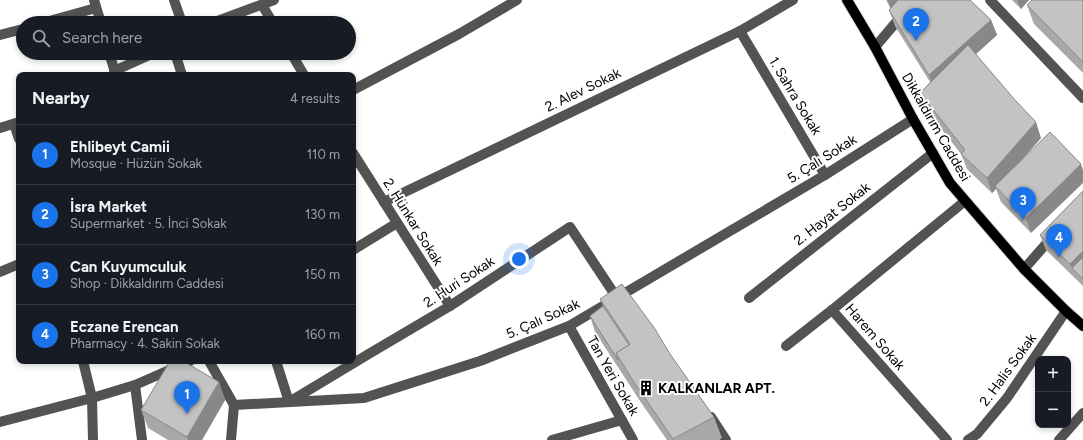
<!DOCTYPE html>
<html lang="en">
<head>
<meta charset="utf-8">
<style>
  :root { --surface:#171b24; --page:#20242c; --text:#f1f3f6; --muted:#9ea1a6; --line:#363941; --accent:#1a73e8 }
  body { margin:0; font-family:Figtree,sans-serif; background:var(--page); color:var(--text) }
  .controls { position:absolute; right:12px; bottom:12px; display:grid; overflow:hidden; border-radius:8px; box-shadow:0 2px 6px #0003 }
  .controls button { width:36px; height:36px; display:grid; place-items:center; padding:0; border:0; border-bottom:1px solid var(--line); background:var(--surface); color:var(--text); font:20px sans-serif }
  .you { position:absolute; left:519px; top:259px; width:14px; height:14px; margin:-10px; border:3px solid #fff; border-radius:50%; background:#1a73e8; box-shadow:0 0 0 6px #1a73e833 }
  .badge { display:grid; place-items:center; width:26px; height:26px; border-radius:50%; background:var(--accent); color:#fff; font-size:13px; font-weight:700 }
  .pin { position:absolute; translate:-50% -33px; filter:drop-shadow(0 1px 2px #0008) }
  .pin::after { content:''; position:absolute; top:21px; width:14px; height:12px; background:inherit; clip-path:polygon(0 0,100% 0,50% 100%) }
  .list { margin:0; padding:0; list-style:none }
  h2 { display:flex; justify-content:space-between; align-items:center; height:52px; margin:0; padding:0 16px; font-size:17px }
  h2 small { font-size:13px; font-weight:400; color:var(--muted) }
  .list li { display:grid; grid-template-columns:26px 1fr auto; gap:12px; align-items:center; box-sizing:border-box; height:60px; padding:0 16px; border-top:1px solid var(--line) }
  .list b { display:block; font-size:15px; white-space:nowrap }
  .list p { margin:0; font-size:13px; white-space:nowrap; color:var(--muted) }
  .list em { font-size:13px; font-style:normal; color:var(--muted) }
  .icon { flex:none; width:22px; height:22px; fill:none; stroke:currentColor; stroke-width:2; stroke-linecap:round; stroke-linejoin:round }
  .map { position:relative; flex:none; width:1083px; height:440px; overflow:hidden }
  .search { position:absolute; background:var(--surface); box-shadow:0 2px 6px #0003; left:16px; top:16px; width:340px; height:44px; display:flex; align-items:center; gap:10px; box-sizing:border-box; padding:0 14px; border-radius:22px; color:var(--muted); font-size:15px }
  .panel { position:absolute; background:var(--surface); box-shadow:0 2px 6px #0003; left:16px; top:72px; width:340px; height:292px; border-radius:8px }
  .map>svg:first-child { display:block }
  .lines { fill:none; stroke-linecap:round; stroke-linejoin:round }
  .major-casing { stroke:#dbdbdb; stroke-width:12 }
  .minor { stroke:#535353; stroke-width:10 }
  .major { stroke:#000; stroke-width:10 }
  .wall { fill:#a8a8a8 }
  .shaded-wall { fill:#888 }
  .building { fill:#c3c3c3; stroke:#888 }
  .labels { text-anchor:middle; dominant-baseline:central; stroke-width:4; stroke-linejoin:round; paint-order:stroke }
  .street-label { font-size:14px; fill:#000; stroke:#fff }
  .poi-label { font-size:14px; font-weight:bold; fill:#000; stroke:#fff; text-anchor:start }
</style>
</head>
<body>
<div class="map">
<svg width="1083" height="440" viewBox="0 0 1083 440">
  <rect width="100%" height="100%" fill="#fff"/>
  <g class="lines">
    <g class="major-casing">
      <path id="major" d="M 847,0 L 875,47 L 913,119 L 950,183 L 1024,269 L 1066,311 L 1083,326"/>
    </g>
    <g class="minor">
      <path d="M 94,0 L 101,23"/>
      <path d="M 174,0 L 182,23"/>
      <path d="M 990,0 L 1083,98"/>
      <path d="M 262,5 L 273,23"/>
      <path d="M 42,23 L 96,8"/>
      <path d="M 212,23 L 274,0"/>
      <path d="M 740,31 L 825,175"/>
      <path d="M 0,35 L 23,29"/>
      <path d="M 875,47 L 915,0"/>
      <path d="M 109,53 L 116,75"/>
      <path d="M 175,53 L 182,75"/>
      <path d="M 291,53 L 304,75"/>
      <path d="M 114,71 L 154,53"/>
      <path d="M 353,90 L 459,34 L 517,0"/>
      <path d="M 14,124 L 19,139"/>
      <path d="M 0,128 L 19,122"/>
      <path d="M 353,153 L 450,306"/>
      <path d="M 384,202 L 740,31 L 793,0"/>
      <path d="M 353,250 L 397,223"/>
      <path d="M 1024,269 L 1053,236"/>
      <path d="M 0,272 L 19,264"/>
      <path d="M 749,298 L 933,153"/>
      <path d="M 569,326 L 633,440"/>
      <path d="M 786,346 L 832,310"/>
      <path d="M 83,361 L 92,398 L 93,440"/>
      <path d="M 209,361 L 234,405 L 231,440"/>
      <path d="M 276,361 L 289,402 L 372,352 L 450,306 L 570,227 L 617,298"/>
      <path d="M 234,405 L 364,398 L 480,361 L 569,326 L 825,175 L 913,119"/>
      <path d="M 711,417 L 726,440"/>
      <path d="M 0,422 L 92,398 L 135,385"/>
      <path d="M 142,440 L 135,385 L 190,361"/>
      <path d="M 552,440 L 622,420"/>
      <path d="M 947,440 L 832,310 L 965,201"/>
      <path d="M 968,440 L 977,434 L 1007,398 L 1066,311"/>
      <path d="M 1059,440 L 1083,413"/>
    </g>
    <use href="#major" class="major"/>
  </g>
  <g class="wall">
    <path d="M 886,0 L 970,0 L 991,20 L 997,35 L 976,54 L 1041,138 L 1020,162 L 1031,233 L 1001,202 L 996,189 L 992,193 L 967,169 L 961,154 L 925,108 L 920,93 L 930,82 L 895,26 L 889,10 L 891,9 Z"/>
    <path d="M 1012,0 L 1029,0 L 1021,9 Z"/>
    <path d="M 1083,0 L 1083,73 L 1034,24 L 1027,5 Z"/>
    <path d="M 1083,191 L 1083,286 L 1046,250 L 1040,235 Z"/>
    <path d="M 600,299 L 670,354 L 714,417 L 722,438 L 719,440 L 667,440 L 640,401 L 595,332 L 590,316 L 603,306 Z"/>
    <path d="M 219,382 L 225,400 L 202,440 L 168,440 L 148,428 L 141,410 Z"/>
  </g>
  <g class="shaded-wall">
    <path d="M 888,0 L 901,0 L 891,10 Z"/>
    <path d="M 1017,0 L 1029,0 L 1021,9 Z"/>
    <path d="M 991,20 L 997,35 L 935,91 L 929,75 Z"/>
    <path d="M 1036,122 L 1041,138 L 997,188 L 995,186 L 996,189 L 992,193 L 987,178 Z"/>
    <path d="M 1081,164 L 1083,170 L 1083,183 L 1031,233 L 1026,218 Z"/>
    <path d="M 1083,251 L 1083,272 L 1072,268 L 1070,264 Z"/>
    <path d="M 219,382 L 225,400 L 202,440 L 188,440 L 187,437 Z"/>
  </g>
  <g class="building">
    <path d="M 898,0 L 970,0 L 991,20 L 929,75 L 889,10 Z"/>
    <path d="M 1032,0 L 1083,0 L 1083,62 L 1027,5 Z"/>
    <path d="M 968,45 L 1015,100 L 1036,122 L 987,178 L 961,154 L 965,150 L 920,93 Z"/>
    <path d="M 1050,132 L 1081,164 L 1026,218 L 995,186 Z"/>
    <path d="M 1083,191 L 1083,251 L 1070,264 L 1040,235 Z"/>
    <path d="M 1083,257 L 1083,279 L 1072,268 Z"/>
    <path d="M 622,284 L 655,329 L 670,354 L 714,417 L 673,439 L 632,379 L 616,353 L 630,344 L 600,299 Z"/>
    <path d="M 603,306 L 629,345 L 616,353 L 618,360 L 590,316 Z"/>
    <path d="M 170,361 L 183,361 L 219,382 L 187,437 L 141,410 Z"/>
  </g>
  <defs>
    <g id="building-bare" transform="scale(1.2)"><path d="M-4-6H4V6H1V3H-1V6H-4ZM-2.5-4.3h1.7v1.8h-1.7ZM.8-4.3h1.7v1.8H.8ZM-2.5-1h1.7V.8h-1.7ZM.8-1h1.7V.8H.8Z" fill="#000" stroke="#fff" stroke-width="2.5" paint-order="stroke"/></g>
  </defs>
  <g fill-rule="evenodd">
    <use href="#building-bare" x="646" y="388"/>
  </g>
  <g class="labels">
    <g class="street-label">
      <text transform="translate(583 90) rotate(-26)">2. Alev Sokak</text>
      <text transform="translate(795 96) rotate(59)">1. Sahra Sokak</text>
      <text transform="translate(936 127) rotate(60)">Dikkaldırım Caddesi</text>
      <text transform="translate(822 159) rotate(-32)">5. Çalı Sokak</text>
      <text transform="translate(832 214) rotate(-38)">2. Hayat Sokak</text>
      <text transform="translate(413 222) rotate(58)">2. Hünkar Sokak</text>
      <text transform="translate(459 282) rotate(-33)">2. Huri Sokak</text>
      <text transform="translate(543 319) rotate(-24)">5. Çalı Sokak</text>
      <text transform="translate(875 337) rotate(49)">Harem Sokak</text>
      <text transform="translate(1008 370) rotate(-54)">2. Halis Sokak</text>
      <text transform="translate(613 376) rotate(60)">Tan Yeri Sokak</text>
    </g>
    <g class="poi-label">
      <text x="658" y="388">KALKANLAR APT.</text>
    </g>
  </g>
</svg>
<div class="controls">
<button>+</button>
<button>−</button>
</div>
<div class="you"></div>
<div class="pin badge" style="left:187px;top:414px">1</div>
<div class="pin badge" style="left:916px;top:41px">2</div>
<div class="pin badge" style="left:1023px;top:220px">3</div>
<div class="pin badge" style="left:1059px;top:257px">4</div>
<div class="search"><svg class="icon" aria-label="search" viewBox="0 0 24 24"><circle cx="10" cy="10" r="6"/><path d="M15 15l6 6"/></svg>Search here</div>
<section class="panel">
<h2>Nearby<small>4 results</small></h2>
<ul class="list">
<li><span class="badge">1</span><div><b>Ehlibeyt Camii</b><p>Mosque · Hüzün Sokak</p></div><em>110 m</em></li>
<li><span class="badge">2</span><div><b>İsra Market</b><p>Supermarket · 5. İnci Sokak</p></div><em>130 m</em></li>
<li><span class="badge">3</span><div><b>Can Kuyumculuk</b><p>Shop · Dikkaldırım Caddesi</p></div><em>150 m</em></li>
<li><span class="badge">4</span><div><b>Eczane Erencan</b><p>Pharmacy · 4. Sakin Sokak</p></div><em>160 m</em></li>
</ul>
</section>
</div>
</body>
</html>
